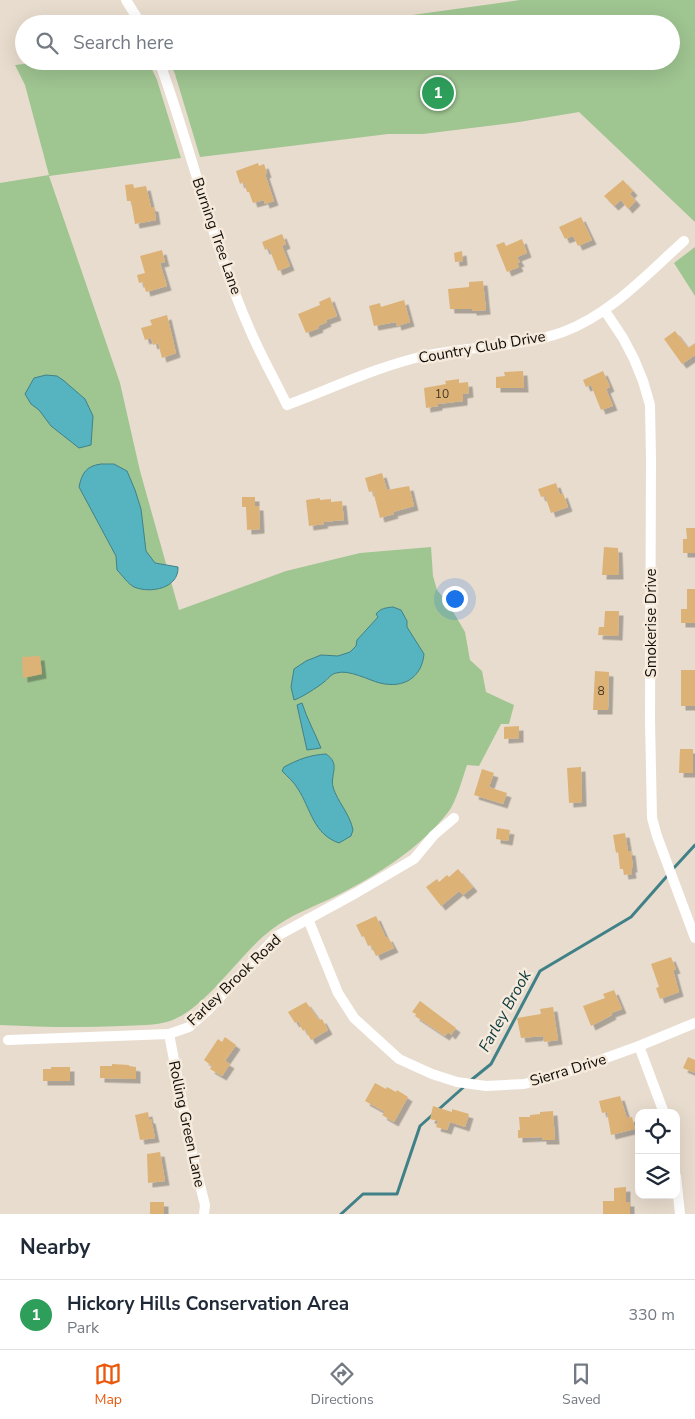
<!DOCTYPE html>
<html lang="en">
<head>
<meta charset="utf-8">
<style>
  :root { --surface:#fff; --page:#f6f6f7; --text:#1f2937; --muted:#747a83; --line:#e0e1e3; --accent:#ea580c }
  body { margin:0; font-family:"Nunito Sans",sans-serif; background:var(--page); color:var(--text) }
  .controls { position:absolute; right:15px; bottom:15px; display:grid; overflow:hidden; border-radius:10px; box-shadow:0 5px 20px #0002 }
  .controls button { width:45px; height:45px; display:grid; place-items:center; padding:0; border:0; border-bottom:1px solid var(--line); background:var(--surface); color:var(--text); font:25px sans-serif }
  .you { position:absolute; left:454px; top:598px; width:18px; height:18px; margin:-12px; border:4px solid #fff; border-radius:50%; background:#1a73e8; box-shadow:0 0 0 8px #1a73e833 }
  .badge { display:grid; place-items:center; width:32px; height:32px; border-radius:50%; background:var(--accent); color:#fff; font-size:16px; font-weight:700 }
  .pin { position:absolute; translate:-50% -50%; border:2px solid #fff; box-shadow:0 1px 5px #0006 }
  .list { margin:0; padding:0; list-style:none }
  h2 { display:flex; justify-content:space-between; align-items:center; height:65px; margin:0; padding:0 20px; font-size:21px }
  h2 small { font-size:16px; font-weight:400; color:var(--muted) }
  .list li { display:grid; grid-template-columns:32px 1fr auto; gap:15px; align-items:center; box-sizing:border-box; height:70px; padding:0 20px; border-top:1px solid var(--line) }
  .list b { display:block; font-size:19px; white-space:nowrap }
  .list p { margin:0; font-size:16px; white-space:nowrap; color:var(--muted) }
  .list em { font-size:16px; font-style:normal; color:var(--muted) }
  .icon { flex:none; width:28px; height:28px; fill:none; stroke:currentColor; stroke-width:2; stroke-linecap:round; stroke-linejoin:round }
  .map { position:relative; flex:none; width:695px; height:1214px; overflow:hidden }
  .search { position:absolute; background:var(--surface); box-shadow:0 5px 20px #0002; left:15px; right:15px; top:15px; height:55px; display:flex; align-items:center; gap:12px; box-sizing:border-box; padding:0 18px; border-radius:28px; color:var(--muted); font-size:19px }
  .sheet { height:135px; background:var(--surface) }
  nav { display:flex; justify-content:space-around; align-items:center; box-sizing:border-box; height:70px; border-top:1px solid var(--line); background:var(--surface); font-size:14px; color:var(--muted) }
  nav a { display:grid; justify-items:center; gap:2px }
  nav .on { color:var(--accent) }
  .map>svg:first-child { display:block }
  .green { fill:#9fc591 }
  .water { fill:#55b4c0; stroke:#408188 }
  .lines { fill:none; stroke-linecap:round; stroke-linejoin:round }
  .stream { stroke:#408188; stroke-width:3 }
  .building { fill:#ddb277; filter:url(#shadow) }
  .minor { stroke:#fff; stroke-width:10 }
  .labels { text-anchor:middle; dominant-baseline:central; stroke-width:5; stroke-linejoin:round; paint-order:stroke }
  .number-label { font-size:12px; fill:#423522 }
  .street-label { font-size:15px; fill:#0e0b06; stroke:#f5eadb }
  .water-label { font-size:16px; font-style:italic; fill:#0c3a3f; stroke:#f5eadb }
</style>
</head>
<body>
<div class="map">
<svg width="695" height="1214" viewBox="0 0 695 1214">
  <defs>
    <filter id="shadow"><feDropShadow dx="4.5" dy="4.5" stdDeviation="0" flood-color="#0004"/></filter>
  </defs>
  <rect width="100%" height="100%" fill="#e8dcce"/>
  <g class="green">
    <path d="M 520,0 L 695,0 L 695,222 L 579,112 L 519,122 L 423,134 L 388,134 L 200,157 L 175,74 L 169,61 L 671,61 L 671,24 L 347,24 Z"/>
    <path d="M 50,61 L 148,61 L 157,80 L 181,158 L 49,176 L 120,383 L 140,471 L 179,610 L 286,571 L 360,553 L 431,547 L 433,576 L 437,590 L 448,603 L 465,632 L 470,660 L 482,671 L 486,692 L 514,705 L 509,724 L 501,724 L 479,766 L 467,765 C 463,777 456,802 449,811 C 421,848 376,876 334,897 C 313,907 290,915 271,930 C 238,955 208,1007 170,1021 C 155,1026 138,1025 121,1026 C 81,1028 40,1027 0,1025 L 0,183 L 49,175 L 25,85 L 15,65 Z"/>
    <path d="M 695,247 L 695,296 L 674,263 Z"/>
  </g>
  <g class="water">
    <path d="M 46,375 L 57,376 L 63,380 L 85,399 L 93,416 L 91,445 L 79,448 L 51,426 L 39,410 L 31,404 L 25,394 L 34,378 Z"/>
    <path d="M 101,464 L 114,464 L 127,471 L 135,490 L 141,509 L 146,551 L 155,563 L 178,567 C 179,588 151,594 134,587 C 128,584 122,575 117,570 L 116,556 L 79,487 C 82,473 86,466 101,464 Z"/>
    <path d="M 393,607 L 401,610 L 407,621 L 407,627 L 424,654 C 422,677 404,689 380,683 C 368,680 349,669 336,673 C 331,674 327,680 324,682 C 318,687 301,698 294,700 L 291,687 L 294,669 L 306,661 L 321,655 L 338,656 L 350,652 L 356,646 L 357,640 L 378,617 L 376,614 C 381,608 385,608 393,607 Z"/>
    <path d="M 302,703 C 307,719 315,733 321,748 L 307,750 L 297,705 Z"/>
    <path d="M 326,754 C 341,764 330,774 333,787 C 337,801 350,814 353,830 L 351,836 L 339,843 C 313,834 311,809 298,789 C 294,782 288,777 282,771 L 284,767 C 299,759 310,755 326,754 Z"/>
  </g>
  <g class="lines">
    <g class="stream">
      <path d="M 672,870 L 695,845"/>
      <path d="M 470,1081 L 491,1064 L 540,971 L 631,917 L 668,875"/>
      <path d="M 341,1214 L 363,1194 L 397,1194 L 420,1126 L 466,1085"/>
    </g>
  </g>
  <g class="building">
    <path d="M 258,163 L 259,166 L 264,164 L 267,173 L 265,174 L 274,201 L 265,204 L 264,200 L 253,203 L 249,192 L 247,192 L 244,182 L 240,184 L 236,171 Z"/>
    <path d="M 623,180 L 633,191 L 630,194 L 636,201 L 628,209 L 621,200 L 614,206 L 604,196 Z"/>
    <path d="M 133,184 L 134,188 L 146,186 L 151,207 L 154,207 L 156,220 L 135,224 L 131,201 L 127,201 L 125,185 Z"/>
    <path d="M 581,217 L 592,240 L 578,246 L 573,236 L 565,239 L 559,227 Z"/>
    <path d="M 282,234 L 286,244 L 282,246 L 290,266 L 278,271 L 269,248 L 265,250 L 262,242 Z"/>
    <path d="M 522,239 L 527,253 L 517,257 L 520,262 L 517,263 L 519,267 L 507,272 L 496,245 L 504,242 L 506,246 Z"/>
    <path d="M 162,250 L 165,262 L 160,263 L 167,286 L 146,292 L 143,282 L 139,283 L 137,275 L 145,273 L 140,256 Z"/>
    <path d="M 462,251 L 463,261 L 455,262 L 454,253 Z"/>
    <path d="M 483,281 L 486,310 L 472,311 L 472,309 L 450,309 L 448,289 L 469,287 L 469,282 Z"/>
    <path d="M 330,297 L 337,316 L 326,320 L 327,322 L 318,326 L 319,328 L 306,333 L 298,314 L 320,305 L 319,302 Z"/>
    <path d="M 404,300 L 410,322 L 397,326 L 396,322 L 374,326 L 369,306 L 380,303 L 381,307 Z"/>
    <path d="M 167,315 L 176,353 L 162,358 L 158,343 L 153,345 L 151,338 L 145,340 L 141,328 L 152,325 L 150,320 Z"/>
    <path d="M 675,331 L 688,348 L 695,343 L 695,355 L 682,364 L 664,339 Z"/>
    <path d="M 523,371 L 524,388 L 496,388 L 496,377 L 505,376 L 504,372 Z"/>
    <path d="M 603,371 L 610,387 L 606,389 L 613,406 L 601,410 L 591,385 L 586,387 L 583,380 Z"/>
    <path d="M 459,379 L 459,383 L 468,382 L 469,393 L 463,394 L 463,401 L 438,404 L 438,406 L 426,408 L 424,388 L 446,384 L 445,381 Z"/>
    <path d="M 382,473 L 387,490 L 409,486 L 414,506 L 393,512 L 394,514 L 380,518 L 373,491 L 369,492 L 365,478 Z"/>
    <path d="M 556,483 L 560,495 L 563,493 L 568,507 L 551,513 L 545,496 L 541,497 L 538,489 Z"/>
    <path d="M 242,497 L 255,497 L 255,506 L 259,506 L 260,529 L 247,530 L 246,507 L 242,507 Z"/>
    <path d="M 320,498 L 320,500 L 331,499 L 331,502 L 342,501 L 344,520 L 323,522 L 324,524 L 309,526 L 306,500 Z"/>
    <path d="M 686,528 L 695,528 L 695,553 L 683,553 L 683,539 L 687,539 Z"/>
    <path d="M 604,547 L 618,548 L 619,575 L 602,575 Z"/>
    <path d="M 687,589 L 695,589 L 695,623 L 681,623 L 681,609 L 687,609 Z"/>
    <path d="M 605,611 L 619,611 L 618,636 L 598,635 L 599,627 L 604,627 Z"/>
    <path d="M 40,656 L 42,674 L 23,678 L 22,657 Z"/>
    <rect x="681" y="670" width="14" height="36"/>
    <path d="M 595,671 L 609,672 L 608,710 L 593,710 Z"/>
    <path d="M 519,726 L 519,738 L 504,739 L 504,727 Z"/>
    <path d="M 680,749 L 693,749 L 693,773 L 679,773 Z"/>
    <path d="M 581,767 L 582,802 L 569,803 L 567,768 Z"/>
    <path d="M 482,769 L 494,773 L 489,787 L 507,793 L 503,804 L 474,795 Z"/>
    <path d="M 497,828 L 510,830 L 508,841 L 496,839 Z"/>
    <path d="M 625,833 L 628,851 L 631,851 L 633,868 L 631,868 L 632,874 L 624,875 L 623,869 L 620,869 L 618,852 L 616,853 L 613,835 Z"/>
    <path d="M 458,869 L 473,887 L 463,895 L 459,891 L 441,906 L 426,887 L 437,879 L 439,882 L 447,875 L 449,877 Z"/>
    <path d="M 376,916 L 386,938 L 388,937 L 394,948 L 376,956 L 371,945 L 368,946 L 364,936 L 362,937 L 356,925 Z"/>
    <path d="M 671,957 L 676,969 L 673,970 L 679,992 L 660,999 L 656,988 L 659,987 L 651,964 Z"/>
    <path d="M 614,990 L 622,1009 L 611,1013 L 612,1015 L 591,1026 L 583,1006 L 605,998 L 603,994 Z"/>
    <path d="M 420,1001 L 456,1028 L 451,1035 L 448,1032 L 445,1036 L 415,1016 L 416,1014 L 412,1012 Z"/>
    <path d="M 306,1002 L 319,1020 L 322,1019 L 328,1030 L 311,1040 L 305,1029 L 303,1031 L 298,1021 L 295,1023 L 288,1012 Z"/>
    <path d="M 553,1007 L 558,1040 L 544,1042 L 543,1036 L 521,1038 L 517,1018 L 541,1014 L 540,1009 Z"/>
    <path d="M 225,1037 L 236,1045 L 225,1061 L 230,1064 L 222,1076 L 210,1069 L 212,1066 L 204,1060 L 218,1039 L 222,1042 Z"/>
    <path d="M 688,1057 L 695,1060 L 695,1073 L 683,1068 Z"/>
    <path d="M 112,1064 L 129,1065 L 129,1066 L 136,1067 L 136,1079 L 100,1078 L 100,1066 L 112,1066 Z"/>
    <path d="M 51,1067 L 70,1067 L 70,1081 L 43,1081 L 43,1069 L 51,1069 Z"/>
    <path d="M 375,1083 L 386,1089 L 387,1087 L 396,1092 L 397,1090 L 408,1097 L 394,1122 L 382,1115 L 385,1112 L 365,1101 Z"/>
    <path d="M 620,1096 L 627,1118 L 632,1117 L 635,1129 L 611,1135 L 607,1112 L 602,1113 L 599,1101 Z"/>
    <path d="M 433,1106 L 452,1112 L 452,1109 L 469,1114 L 465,1127 L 450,1122 L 447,1130 L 436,1127 L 438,1121 L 430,1119 Z"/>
    <path d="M 553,1111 L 555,1140 L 542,1140 L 542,1137 L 518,1138 L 518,1130 L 520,1130 L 519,1117 L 530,1117 L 530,1115 L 540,1114 L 540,1112 Z"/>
    <path d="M 148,1112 L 149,1119 L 151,1119 L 155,1138 L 140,1140 L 135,1115 Z"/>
    <path d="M 160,1152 L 165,1181 L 148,1183 L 147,1154 Z"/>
    <path d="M 626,1187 L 626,1202 L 630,1202 L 630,1214 L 603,1214 L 603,1201 L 614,1201 L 614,1188 Z"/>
    <rect x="150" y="1202" width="14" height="12"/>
  </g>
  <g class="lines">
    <g class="minor">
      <path d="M 126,0 L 141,24"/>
      <path d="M 159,61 C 192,150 212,244 250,330 C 261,356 275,380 287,405 C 333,388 376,367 424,356 C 469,346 518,348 563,332 C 610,315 647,274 684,241"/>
      <path d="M 605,311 L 623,338 L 634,359 L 643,381 L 650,405 L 651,459 L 650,720 L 652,818 L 657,836 L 695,938"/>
      <path d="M 308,919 L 338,993 L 354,1018 L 399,1059 L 432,1074 L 457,1082 L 486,1086 L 524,1084 L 559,1075 L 639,1046 L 695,1023"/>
      <path d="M 169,1034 L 192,1153 L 205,1205 L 204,1214"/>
      <path d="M 8,1040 L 169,1034 L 189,1027 L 208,1010 L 277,936 L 356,893 L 414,859 L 434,835 L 454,818"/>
      <path d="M 639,1046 L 664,1113"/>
      <path d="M 676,1176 L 680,1214"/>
    </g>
  </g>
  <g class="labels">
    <g class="number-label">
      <text x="442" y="394">10</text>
      <text x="601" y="691">8</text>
    </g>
    <g class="street-label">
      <text transform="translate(217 236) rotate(71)">Burning Tree Lane</text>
      <text transform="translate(482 347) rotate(-10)">Country Club Drive</text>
      <text transform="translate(651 623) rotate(-90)">Smokerise Drive</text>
      <text transform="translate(234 980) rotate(-44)">Farley Brook Road</text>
      <text transform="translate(568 1070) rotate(-17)">Sierra Drive</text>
      <text transform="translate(187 1124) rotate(78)">Rolling Green Lane</text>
    </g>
    <g class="water-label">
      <text transform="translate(505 1011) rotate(-61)">Farley Brook</text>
    </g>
  </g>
</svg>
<div class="controls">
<button><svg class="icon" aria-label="locate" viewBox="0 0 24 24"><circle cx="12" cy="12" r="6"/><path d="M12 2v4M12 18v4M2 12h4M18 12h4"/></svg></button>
<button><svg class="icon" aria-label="layers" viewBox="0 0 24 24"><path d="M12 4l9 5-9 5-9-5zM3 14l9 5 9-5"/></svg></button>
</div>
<div class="you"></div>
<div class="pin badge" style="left:438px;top:93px;background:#2e9e5b">1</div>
<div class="search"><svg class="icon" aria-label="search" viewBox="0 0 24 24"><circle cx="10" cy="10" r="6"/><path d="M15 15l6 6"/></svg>Search here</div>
</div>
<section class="sheet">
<h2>Nearby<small></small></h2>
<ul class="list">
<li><span class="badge" style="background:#2e9e5b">1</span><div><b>Hickory Hills Conservation Area</b><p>Park</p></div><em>330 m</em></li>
</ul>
</section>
<nav>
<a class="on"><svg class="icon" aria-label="map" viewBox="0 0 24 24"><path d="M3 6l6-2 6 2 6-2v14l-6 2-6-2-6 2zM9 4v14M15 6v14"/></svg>Map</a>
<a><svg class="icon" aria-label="directions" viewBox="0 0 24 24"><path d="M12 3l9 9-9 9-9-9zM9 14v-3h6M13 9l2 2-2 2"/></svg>Directions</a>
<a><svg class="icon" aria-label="saved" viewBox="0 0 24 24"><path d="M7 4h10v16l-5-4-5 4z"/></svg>Saved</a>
</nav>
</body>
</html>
